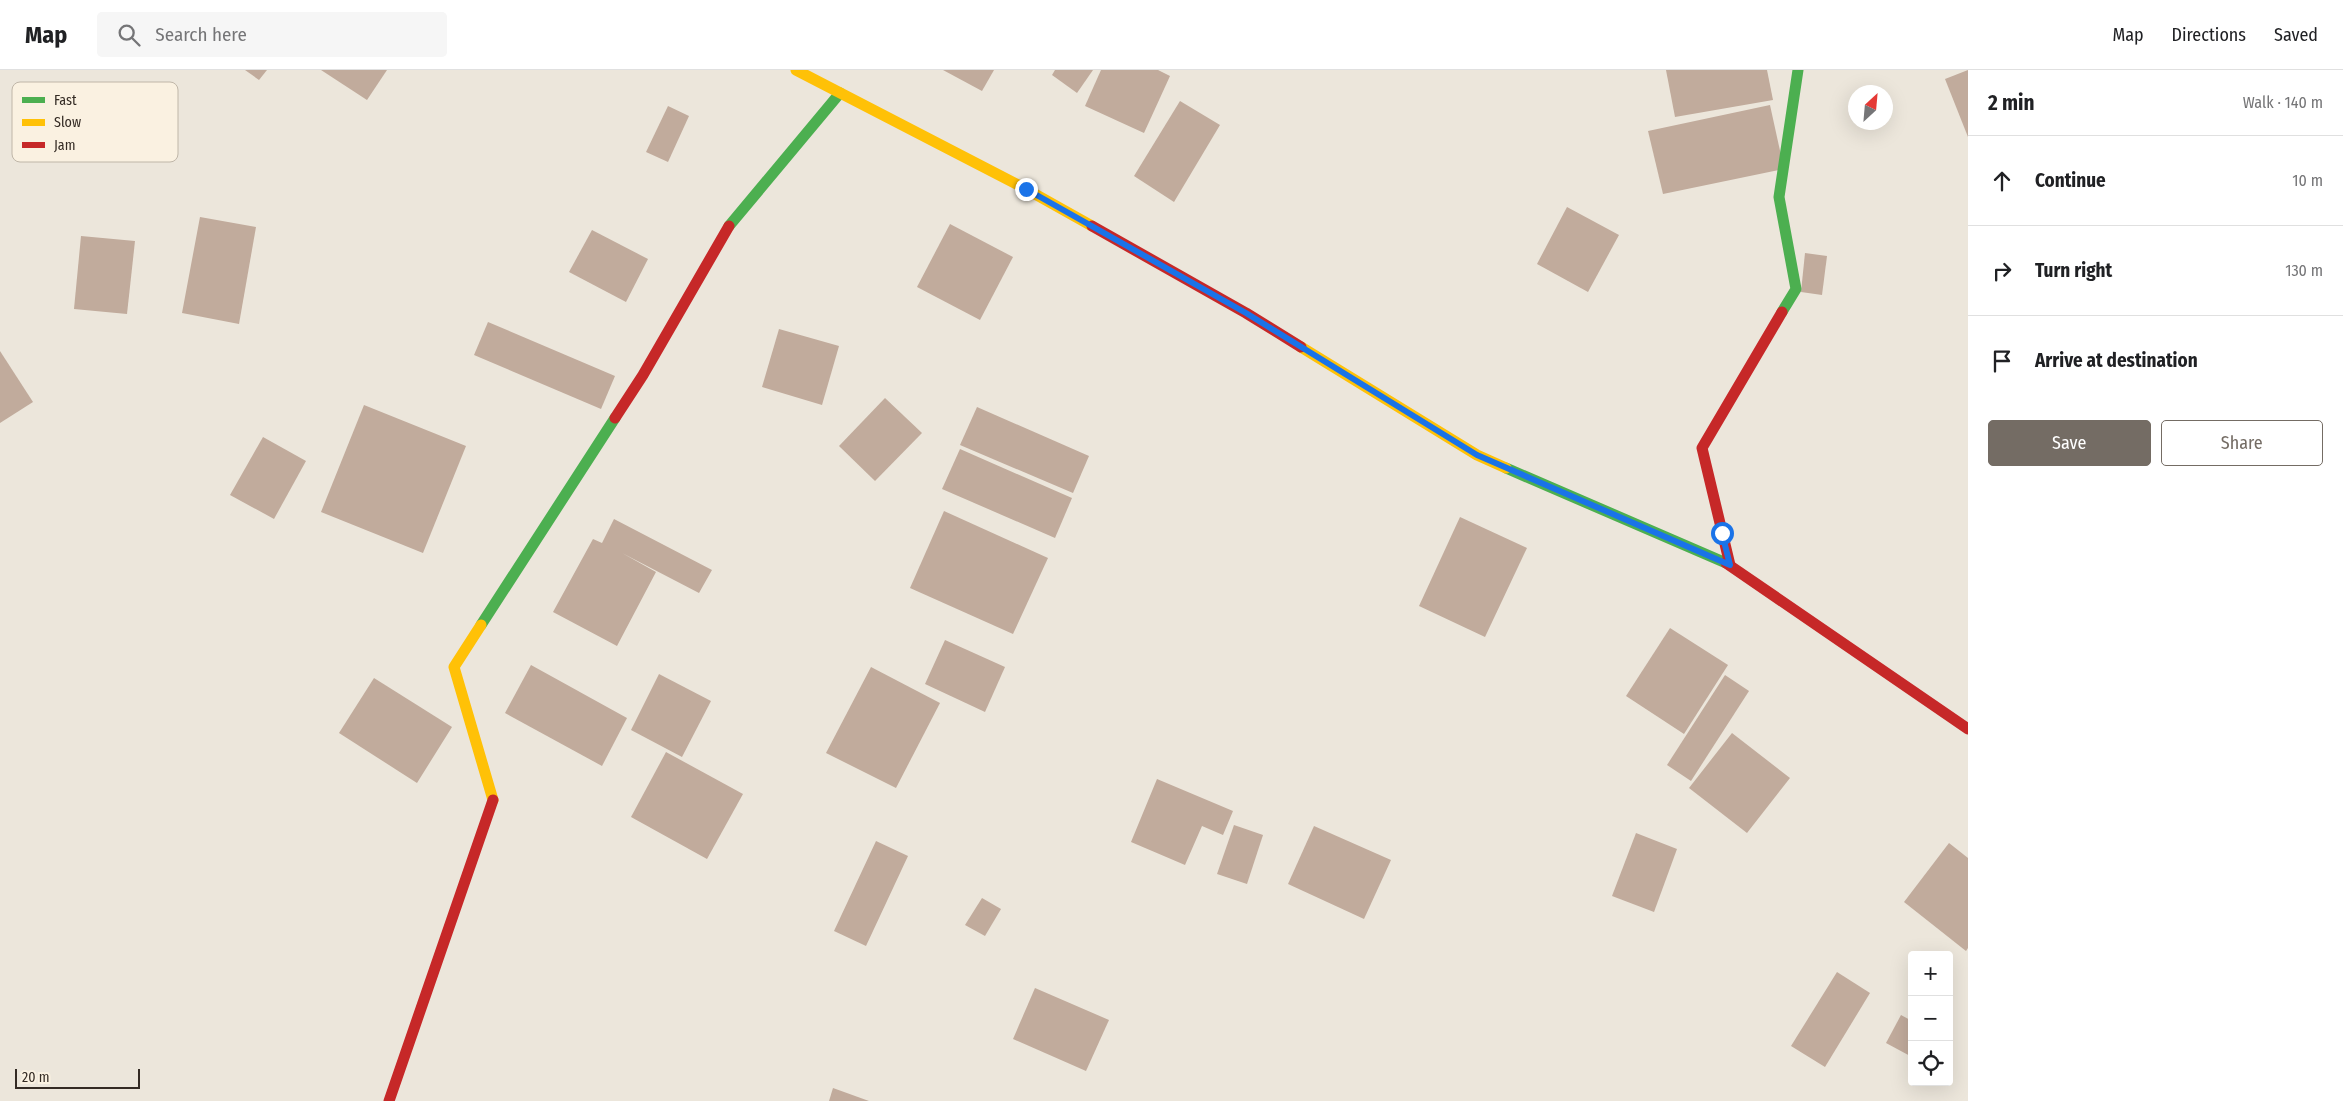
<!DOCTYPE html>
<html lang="en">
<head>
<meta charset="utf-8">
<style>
  :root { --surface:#fff; --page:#f6f6f6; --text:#202124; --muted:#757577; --line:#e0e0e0; --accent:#746c64 }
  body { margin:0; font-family:"Fira Sans Condensed",sans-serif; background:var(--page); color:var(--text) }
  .controls { position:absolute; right:15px; bottom:15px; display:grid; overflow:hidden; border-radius:5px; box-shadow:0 5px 20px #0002 }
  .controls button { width:45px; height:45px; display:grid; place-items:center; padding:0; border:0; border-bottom:1px solid var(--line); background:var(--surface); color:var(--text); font:25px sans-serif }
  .compass { position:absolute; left:1848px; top:15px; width:45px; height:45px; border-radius:50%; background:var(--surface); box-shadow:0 5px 20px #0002; rotate:26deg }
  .scale { position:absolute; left:15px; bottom:12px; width:125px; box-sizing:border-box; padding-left:5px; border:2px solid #342b24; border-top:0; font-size:14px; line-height:18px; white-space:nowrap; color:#342b24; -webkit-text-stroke:4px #faf1e1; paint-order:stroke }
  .stop { position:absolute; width:15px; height:15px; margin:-11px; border:4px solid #1a73e8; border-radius:50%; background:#fff }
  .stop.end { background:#1a73e8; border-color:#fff; box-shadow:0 1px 5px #0008 }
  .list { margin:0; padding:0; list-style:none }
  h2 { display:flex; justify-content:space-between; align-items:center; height:65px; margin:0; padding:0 20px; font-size:21px }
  h2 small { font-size:16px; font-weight:400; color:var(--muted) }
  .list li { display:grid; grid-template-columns:32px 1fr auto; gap:15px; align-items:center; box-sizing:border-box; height:90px; padding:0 20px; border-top:1px solid var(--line) }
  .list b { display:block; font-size:19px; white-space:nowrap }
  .list em { font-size:16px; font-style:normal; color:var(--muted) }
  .actions { display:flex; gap:10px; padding:15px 20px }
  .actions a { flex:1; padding:11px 0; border:1px solid var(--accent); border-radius:5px; text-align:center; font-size:18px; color:var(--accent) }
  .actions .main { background:var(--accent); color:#fff }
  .icon { flex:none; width:28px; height:28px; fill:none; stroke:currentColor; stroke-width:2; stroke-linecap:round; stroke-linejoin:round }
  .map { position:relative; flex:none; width:1968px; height:1031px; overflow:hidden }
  header { display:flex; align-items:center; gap:30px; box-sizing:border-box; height:70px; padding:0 25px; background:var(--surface); border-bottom:1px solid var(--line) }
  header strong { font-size:24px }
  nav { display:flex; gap:28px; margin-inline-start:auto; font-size:18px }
  .search { width:350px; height:45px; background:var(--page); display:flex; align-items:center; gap:12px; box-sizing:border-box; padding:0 18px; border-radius:5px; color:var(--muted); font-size:19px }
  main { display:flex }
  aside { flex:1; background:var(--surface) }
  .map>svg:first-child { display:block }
  .building { fill:#c1ab9c }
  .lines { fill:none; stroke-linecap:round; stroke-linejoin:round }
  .fast { stroke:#4caf50; stroke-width:11 }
  .slow { stroke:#ffc107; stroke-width:11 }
  .jam { stroke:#c62828; stroke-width:11 }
  .route { stroke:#1a73e8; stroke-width:6 }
  .key { fill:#faf1e1; stroke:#bfb6a8; stroke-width:1 }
  .key-label { font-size:14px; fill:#342b24 }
</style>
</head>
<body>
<header>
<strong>Map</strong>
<div class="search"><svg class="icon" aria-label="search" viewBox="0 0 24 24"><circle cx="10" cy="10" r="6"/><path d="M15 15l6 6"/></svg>Search here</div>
<nav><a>Map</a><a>Directions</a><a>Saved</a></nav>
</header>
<main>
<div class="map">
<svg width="1968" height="1031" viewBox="0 0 1968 1031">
  <rect width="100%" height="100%" fill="#ece6db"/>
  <g class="building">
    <path d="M 245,0 L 267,0 L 259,10 Z"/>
    <path d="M 321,0 L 387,0 L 367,30 Z"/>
    <path d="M 943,0 L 994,0 L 982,21 Z"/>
    <path d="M 1055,0 L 1093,0 L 1077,23 L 1052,5 Z"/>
    <path d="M 1101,0 L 1158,0 L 1170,6 L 1144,63 L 1085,36 Z"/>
    <path d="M 1666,0 L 1767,0 L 1773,30 L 1675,47 Z"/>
    <path d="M 1968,0 L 1968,67 L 1945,9 Z"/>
    <path d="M 1180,31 L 1220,55 L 1174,132 L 1134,106 Z"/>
    <path d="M 1770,35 L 1784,99 L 1663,124 L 1648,61 Z"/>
    <path d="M 668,36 L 689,46 L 668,92 L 646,82 Z"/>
    <path d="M 1567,137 L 1619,165 L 1588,222 L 1537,194 Z"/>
    <path d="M 200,147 L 256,157 L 239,254 L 182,243 Z"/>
    <path d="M 950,154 L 1013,187 L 980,250 L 917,217 Z"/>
    <path d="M 592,160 L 648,189 L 626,232 L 569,202 Z"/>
    <path d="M 81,166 L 135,171 L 127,244 L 74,239 Z"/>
    <path d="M 1805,183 L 1827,186 L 1822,225 L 1801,222 Z"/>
    <path d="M 488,252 L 615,306 L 601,339 L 474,285 Z"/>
    <path d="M 779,259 L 839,276 L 822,335 L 762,317 Z"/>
    <path d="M 0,281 L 33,332 L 0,353 Z"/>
    <path d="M 885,328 L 922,363 L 875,411 L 839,376 Z"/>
    <path d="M 364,335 L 466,376 L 423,483 L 321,442 Z"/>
    <path d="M 977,337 L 1089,386 L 1073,423 L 960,375 Z"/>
    <path d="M 263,367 L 306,391 L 274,449 L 230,425 Z"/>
    <path d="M 960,379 L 1072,428 L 1055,468 L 942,419 Z"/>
    <path d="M 944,441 L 1048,488 L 1013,564 L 910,518 Z"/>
    <path d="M 1460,447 L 1527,478 L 1485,567 L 1419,536 Z"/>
    <path d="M 614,449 L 712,500 L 699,523 L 622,483 L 656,502 L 617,576 L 553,542 L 593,469 L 602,473 Z"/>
    <path d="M 1670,558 L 1728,595 L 1684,664 L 1626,626 Z"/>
    <path d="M 945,570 L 1005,597 L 985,642 L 925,614 Z"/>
    <path d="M 531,595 L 627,648 L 602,696 L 505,643 Z"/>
    <path d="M 871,597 L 940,633 L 896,718 L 826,683 Z"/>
    <path d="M 659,604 L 711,631 L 682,687 L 631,660 Z"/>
    <path d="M 1725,605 L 1749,621 L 1691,711 L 1667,695 Z"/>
    <path d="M 374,608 L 452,657 L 417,713 L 339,663 Z"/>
    <path d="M 1732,663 L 1790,708 L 1747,763 L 1689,718 Z"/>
    <path d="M 666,682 L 743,724 L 707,789 L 631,747 Z"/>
    <path d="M 1157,709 L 1233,741 L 1223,765 L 1202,756 L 1185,795 L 1131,772 Z"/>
    <path d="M 1234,755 L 1263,765 L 1247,814 L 1217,804 Z"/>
    <path d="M 1314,756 L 1391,790 L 1364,849 L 1288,814 Z"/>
    <path d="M 1636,763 L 1677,779 L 1654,842 L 1612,826 Z"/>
    <path d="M 876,771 L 908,786 L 866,876 L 834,861 Z"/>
    <path d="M 1949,773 L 1968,788 L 1968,878 L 1966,881 L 1904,832 Z"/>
    <path d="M 982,828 L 1001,839 L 985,866 L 965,855 Z"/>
    <path d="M 1837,902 L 1870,923 L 1825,997 L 1791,976 Z"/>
    <path d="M 1035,918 L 1109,950 L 1086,1001 L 1013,969 Z"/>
    <path d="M 1901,945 L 1912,951 L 1912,987 L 1886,973 Z"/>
    <path d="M 833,1018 L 869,1031 L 829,1031 Z"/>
  </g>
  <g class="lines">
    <g class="fast">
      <path d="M 729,156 L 840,23"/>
      <path d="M 1782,242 L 1796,219 L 1779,127 L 1798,0"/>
      <path d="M 1506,398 L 1726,493"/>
      <path d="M 481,555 L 615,348"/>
    </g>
    <g class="slow">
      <path d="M 796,0 L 1026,119 L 1092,156"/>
      <path d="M 1301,277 L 1477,385 L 1506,398"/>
      <path d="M 481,555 L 454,597 L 493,730"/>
    </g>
    <g class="jam">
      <path d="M 1092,156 L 1246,243 L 1301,277"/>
      <path d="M 615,348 L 643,305 L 729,156"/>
      <path d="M 1726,493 L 1968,659"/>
      <path d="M 1730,495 L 1702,378 L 1782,242"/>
      <path d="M 389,1031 L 493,730"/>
    </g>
  </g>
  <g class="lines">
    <path class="route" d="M 1026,119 L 1246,243 L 1477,385 L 1730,495 L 1722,463"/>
  </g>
  <rect x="12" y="12" width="166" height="80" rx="8" class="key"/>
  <rect x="22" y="27" width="23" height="6" fill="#4caf50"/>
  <rect x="22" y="49" width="23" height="7" fill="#ffc107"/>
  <rect x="22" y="72" width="23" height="6" fill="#c62828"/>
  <g class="key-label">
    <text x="54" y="35">Fast</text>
    <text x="54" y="57">Slow</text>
    <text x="54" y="80">Jam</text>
  </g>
</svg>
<div class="controls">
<button>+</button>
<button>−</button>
<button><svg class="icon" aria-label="locate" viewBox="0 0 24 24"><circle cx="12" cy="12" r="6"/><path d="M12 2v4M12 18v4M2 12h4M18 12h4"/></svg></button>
</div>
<svg class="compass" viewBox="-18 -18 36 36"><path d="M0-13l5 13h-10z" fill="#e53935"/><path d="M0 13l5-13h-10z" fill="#757577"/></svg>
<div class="scale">20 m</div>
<div class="stop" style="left:1722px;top:463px"></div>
<div class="stop end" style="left:1026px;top:119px"></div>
</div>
<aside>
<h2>2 min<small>Walk · 140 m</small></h2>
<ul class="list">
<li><svg class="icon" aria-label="ahead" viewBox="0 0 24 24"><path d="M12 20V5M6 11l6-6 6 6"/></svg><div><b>Continue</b></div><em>10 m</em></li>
<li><svg class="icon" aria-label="right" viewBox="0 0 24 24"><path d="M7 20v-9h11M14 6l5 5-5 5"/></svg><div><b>Turn right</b></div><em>130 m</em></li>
<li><svg class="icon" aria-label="arrive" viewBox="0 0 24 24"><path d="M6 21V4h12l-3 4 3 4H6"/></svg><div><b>Arrive at destination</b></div></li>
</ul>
<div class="actions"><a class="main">Save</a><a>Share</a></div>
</aside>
</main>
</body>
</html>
